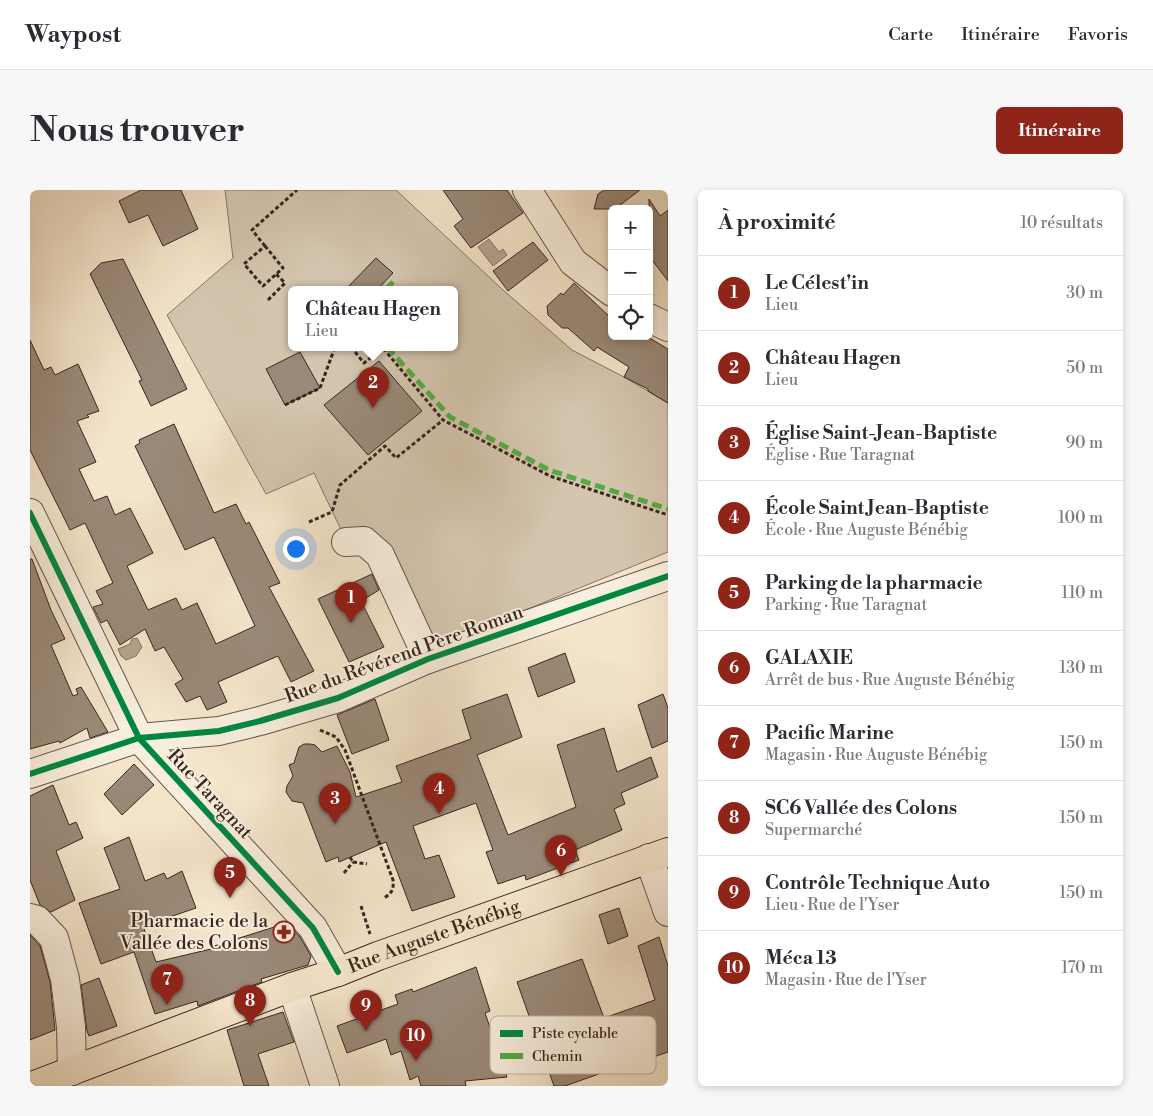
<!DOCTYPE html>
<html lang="fr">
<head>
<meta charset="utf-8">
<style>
  :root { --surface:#fff; --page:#f7f7f7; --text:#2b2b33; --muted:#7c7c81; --line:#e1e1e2; --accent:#8f2418 }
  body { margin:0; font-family:"Libre Bodoni",serif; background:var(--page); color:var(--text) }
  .controls { position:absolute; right:15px; top:15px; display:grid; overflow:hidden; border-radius:8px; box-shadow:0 2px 8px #0003 }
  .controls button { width:45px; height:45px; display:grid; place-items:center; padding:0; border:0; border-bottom:1px solid var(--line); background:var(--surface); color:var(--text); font:25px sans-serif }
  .you { position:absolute; left:265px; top:358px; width:18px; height:18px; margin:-12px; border:4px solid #fff; border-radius:50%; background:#1a73e8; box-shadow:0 0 0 8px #1a73e833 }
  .badge { display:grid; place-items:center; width:32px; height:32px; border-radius:50%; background:var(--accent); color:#fff; font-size:16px; font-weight:700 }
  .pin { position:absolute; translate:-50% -41px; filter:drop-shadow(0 1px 2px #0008) }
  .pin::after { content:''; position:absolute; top:26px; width:18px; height:15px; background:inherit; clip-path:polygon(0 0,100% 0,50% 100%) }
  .popup { position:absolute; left:258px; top:96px; width:170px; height:65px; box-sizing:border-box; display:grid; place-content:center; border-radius:8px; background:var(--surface); filter:drop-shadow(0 1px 4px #0005); font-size:16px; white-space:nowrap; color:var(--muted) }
  .popup b { font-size:19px; color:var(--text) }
  .popup::after { content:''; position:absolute; left:50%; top:100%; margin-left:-10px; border:10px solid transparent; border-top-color:var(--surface) }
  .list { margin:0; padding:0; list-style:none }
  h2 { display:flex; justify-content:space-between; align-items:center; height:65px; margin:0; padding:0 20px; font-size:21px }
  h2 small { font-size:16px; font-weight:400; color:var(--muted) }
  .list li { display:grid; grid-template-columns:32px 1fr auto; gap:15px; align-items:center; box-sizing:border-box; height:75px; padding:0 20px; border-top:1px solid var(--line) }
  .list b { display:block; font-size:19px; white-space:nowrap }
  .list p { margin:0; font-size:16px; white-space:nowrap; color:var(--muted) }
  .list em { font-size:16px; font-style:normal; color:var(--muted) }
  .icon { flex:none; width:28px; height:28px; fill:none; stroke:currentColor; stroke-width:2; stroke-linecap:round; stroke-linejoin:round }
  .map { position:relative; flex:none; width:638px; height:896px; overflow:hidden; border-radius:8px }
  header { display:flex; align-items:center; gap:30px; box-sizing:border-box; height:70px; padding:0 25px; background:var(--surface); border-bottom:1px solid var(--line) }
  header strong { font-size:24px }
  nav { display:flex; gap:28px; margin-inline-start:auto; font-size:18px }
  .intro { display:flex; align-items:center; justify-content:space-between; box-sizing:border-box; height:120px; padding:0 30px }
  h1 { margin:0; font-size:35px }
  .button { padding:12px 22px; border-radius:8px; background:var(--accent); color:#fff; font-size:18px; font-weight:700 }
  main { display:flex; gap:30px; padding:0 30px }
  aside { flex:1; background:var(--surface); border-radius:8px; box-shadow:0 2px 8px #0003 }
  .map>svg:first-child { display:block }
  .green { fill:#d4c5ae; stroke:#867666; fill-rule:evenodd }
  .water { fill:#b4a491; stroke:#827263 }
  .building { fill:#9a8978; stroke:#38261f }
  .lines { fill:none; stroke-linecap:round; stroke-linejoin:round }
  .minor-casing { stroke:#67564a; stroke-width:30 }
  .major-casing { stroke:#38261f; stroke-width:30 }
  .path { stroke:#38261f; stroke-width:3; stroke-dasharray:4 2.5; stroke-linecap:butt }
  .minor { stroke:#f8eedd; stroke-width:28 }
  .major { stroke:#f4e5cb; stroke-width:28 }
  .quiet { stroke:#55aa43; stroke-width:5; stroke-dasharray:10 5; stroke-linecap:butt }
  .cycleway-casing { stroke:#f8eedd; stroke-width:9 }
  .cycleway { stroke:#00873e; stroke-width:6 }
  .labels { text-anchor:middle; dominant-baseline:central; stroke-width:4; stroke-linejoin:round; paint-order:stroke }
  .street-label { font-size:19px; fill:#38261f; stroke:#f8eedd }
  .poi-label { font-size:19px; fill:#38261f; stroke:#f8eedd; text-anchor:end }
  .key { fill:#f8eedd; stroke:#beb2a4; stroke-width:1 }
  .key-label { font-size:14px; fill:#38261f }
</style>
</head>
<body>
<header>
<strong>Waypost</strong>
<nav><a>Carte</a><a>Itinéraire</a><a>Favoris</a></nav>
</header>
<div class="intro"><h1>Nous trouver</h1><a class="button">Itinéraire</a></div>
<main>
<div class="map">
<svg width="638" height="896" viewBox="0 0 638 896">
  <rect width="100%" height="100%" fill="#f4e5cb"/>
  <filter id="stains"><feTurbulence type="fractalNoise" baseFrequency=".004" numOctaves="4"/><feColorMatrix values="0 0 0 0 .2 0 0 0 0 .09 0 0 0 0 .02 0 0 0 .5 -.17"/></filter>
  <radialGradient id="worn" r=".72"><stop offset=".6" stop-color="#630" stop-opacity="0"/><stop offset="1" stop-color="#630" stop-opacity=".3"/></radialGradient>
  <path class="green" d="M 195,0 L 366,0 L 473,100 L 542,160 L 594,187 L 638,213 L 638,362 L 402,458 L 354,359 L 313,344 L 284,283 L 236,304 L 137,125 L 203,68 ZM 262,99 L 424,99 L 424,157 L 262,157 Z"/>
  <g class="water">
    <path d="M 459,49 L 469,62 L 473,59 L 477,65 L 463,76 L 448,57 Z"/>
    <path d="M 107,448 L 112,457 L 106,466 L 96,470 L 91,466 L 88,459 L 100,454 L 102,449 Z"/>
  </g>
  <g class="building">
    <path d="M 111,0 L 151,0 L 168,39 L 133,56 L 118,25 L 99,33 L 89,11 Z"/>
    <path d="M 413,0 L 477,0 L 493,23 L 441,58 L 424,36 L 433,29 Z"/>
    <path d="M 574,0 L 610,0 L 585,19 L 564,19 L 568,4 Z"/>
    <path d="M 619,9 L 630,26 L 638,20 L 638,91 L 619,66 Z"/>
    <path d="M 503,52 L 518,70 L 478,101 L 463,81 Z"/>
    <path d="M 346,68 L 363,83 L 348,99 L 316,99 Z"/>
    <path d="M 93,69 L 157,199 L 121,216 L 109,191 L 112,190 L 60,84 L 71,73 Z"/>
    <path d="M 544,93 L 582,129 L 582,146 L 616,146 L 638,159 L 638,213 L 618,201 L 618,199 L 594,187 L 599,177 L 567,157 L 564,161 L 538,138 L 532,138 L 518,125 L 517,116 L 531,103 L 533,105 Z"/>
    <path d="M 0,150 L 14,180 L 21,177 L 25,185 L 48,174 L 69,221 L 57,225 L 59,227 L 47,231 L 66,272 L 49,279 L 64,311 L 77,306 L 85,325 L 100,318 L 123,363 L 97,376 L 118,420 L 146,408 L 152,420 L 167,413 L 186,454 L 225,436 L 184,347 L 155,360 L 105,256 L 110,253 L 109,250 L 144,234 L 184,323 L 206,314 L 216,334 L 219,332 L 250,393 L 239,397 L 284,481 L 261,492 L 248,466 L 188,492 L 197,512 L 177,520 L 170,506 L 156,512 L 145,494 L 153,489 L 134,457 L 125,461 L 115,439 L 90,455 L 77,430 L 71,433 L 63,417 L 73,414 L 66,401 L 83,393 L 55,333 L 40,340 L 0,260 Z"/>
    <path d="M 270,162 L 290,198 L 255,215 L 236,179 Z"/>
    <path d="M 349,171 L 392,221 L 338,265 L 294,215 Z"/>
    <path d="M 0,369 L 2,369 L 21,420 L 35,449 L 21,455 L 43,506 L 48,504 L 46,499 L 51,497 L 78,542 L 60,548 L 57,538 L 30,553 L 29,551 L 0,559 Z"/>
    <path d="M 342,384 L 349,400 L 331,411 L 354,457 L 319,472 L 288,409 Z"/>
    <path d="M 535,463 L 545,492 L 508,507 L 498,478 Z"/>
    <path d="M 477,504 L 492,547 L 447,565 L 478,645 L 546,617 L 527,555 L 574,538 L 587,582 L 621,567 L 628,587 L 591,603 L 595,614 L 584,619 L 592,640 L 545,660 L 549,670 L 496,690 L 495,685 L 468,694 L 456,662 L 463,660 L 446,613 L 383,636 L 395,669 L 409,665 L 425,707 L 382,721 L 356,652 L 309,672 L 308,667 L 296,672 L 273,613 L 262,611 L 256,602 L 257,596 L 263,586 L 259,575 L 264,573 L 269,557 L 274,554 L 280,554 L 285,555 L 292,562 L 307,556 L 320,582 L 326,607 L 372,592 L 366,576 L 441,549 L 432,520 Z"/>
    <path d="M 633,504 L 638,518 L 638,551 L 622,558 L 608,515 Z"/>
    <path d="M 345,509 L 359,550 L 322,564 L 307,525 Z"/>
    <path d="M 104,574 L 124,595 L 92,625 L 74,604 Z"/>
    <path d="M 23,595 L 39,635 L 46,632 L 53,648 L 26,661 L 45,710 L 21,722 L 10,715 L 0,690 L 0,606 Z"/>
    <path d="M 99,647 L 115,691 L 134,683 L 137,689 L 152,681 L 166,718 L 113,736 L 126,772 L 181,759 L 181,757 L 257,733 L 270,747 L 281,766 L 278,775 L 231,789 L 232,792 L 168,816 L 167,811 L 125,824 L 104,762 L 71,774 L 49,713 L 90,699 L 74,658 Z"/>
    <path d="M 589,718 L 598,746 L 578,754 L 569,725 Z"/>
    <path d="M 0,745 L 10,756 L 20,792 L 25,840 L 0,850 Z"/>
    <path d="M 629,747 L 638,776 L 638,862 L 612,871 L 611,869 L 535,896 L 524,896 L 487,792 L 552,769 L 574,828 L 625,810 L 608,756 Z"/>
    <path d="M 446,777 L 460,821 L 455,823 L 477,887 L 435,891 L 436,896 L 391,896 L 388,886 L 380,890 L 371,861 L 361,865 L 356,849 L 317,863 L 307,836 L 368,814 L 365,805 L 382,799 L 383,802 Z"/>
    <path d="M 69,788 L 87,836 L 59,846 L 57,841 L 51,795 Z"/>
    <path d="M 253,822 L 264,852 L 228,864 L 239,896 L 214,896 L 197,840 Z"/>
  </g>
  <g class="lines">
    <g class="minor-casing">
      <g id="minor">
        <path d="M 497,0 L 543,72 L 582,102"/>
        <path d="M 619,128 L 638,137"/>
        <path d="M 0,323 L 109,548 L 283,738 L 308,782"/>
        <path d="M 316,352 L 334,351 L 350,365 L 398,469"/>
        <path d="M 0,584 L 109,548 L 189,541 L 230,531 L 308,508 L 398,469 L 638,386"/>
        <path d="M 619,668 L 638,722"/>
        <path d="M 0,728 L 7,730 L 24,748 L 35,789 L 41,837 L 42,881"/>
        <path d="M 262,797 L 295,896"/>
      </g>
    </g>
    <g class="major-casing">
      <g id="major">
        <path id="s1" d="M 2,896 L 262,797 L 308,782 L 348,766 L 638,662"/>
      </g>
    </g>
    <g class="path">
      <path d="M 235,56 L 253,78 L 233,96 L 214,74 Z"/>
      <path d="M 235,56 L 222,40 L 267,0"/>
      <path d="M 238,110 L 255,93 L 246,84"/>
      <path d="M 321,157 L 334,173 L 353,158 L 413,230 L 520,286 L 638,325"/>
      <path d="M 255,215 L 290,198 L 305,157"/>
      <path d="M 279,332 L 302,322 L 310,295 L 355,256 L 366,268 L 413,230"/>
      <path d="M 290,540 L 306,547 L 315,560 L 363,690 C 364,699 362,703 354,708"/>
      <path d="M 320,667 L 323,672"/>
      <path d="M 323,672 L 337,674"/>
      <path d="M 314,683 L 323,672"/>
      <path d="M 331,716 L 340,744"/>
    </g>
    <use href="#minor" class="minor"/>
    <use href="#major" class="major"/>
    <g class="quiet">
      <path d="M 356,99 L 365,90"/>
      <path d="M 357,157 L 420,227 L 519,280 L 638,319"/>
    </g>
    <g class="cycleway-casing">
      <g id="cycleway">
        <path d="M 0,323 L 109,548 L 283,738 L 308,782"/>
        <path d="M 0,584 L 109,548 L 189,541 L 230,531 L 308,508 L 398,469 L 638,386"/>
      </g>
    </g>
    <use href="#cycleway" class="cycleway"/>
  </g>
  <defs>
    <g id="pharmacy-ring" transform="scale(1.125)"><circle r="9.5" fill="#f8eedd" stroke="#8f2418" stroke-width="1.5"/><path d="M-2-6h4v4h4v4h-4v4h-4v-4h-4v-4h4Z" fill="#8f2418"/></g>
  </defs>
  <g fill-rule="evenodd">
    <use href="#pharmacy-ring" x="254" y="742"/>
  </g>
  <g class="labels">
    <g class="street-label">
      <text transform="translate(374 464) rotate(-20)">Rue du Révérend Père Roman</text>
      <text transform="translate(180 604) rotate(47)">Rue Taragnat</text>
      <text stroke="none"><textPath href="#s1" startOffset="429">Rue Auguste Bénébig</textPath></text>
    </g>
    <g class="poi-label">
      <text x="238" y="731">Pharmacie de la<tspan x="238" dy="22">Vallée des Colons</tspan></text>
    </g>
  </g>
  <rect x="460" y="826" width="166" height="58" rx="8" class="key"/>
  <rect x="470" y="840" width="23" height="7" fill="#00873e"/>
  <rect x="470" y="863" width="23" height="6" fill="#55aa43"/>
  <g class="key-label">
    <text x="502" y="848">Piste cyclable</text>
    <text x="502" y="871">Chemin</text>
  </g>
  <rect width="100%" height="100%" filter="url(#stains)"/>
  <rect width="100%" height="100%" fill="url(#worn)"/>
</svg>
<div class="controls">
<button>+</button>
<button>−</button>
<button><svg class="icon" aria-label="locate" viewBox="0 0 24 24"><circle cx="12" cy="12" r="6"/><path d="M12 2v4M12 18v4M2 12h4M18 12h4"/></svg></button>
</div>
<div class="you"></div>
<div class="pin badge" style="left:321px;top:433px">1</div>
<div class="pin badge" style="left:343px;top:218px">2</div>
<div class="popup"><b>Château Hagen</b>Lieu</div>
<div class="pin badge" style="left:305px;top:634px">3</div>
<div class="pin badge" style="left:409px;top:624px">4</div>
<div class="pin badge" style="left:200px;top:708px">5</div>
<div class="pin badge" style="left:531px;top:686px">6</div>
<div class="pin badge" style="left:137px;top:815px">7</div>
<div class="pin badge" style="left:220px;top:836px">8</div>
<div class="pin badge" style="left:336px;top:841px">9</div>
<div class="pin badge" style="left:386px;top:871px">10</div>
</div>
<aside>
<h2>À proximité<small>10 résultats</small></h2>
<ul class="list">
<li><span class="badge">1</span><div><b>Le Célest'in</b><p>Lieu</p></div><em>30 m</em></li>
<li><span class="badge">2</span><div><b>Château Hagen</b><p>Lieu</p></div><em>50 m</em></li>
<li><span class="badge">3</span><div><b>Église Saint-Jean-Baptiste</b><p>Église · Rue Taragnat</p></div><em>90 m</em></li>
<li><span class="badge">4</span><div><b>École Saint Jean-Baptiste</b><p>École · Rue Auguste Bénébig</p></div><em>100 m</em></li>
<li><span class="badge">5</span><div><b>Parking de la pharmacie</b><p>Parking · Rue Taragnat</p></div><em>110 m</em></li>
<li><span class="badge">6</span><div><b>GALAXIE</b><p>Arrêt de bus · Rue Auguste Bénébig</p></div><em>130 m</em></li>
<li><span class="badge">7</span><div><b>Pacific Marine</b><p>Magasin · Rue Auguste Bénébig</p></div><em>150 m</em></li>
<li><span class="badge">8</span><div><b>SC6 Vallée des Colons</b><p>Supermarché</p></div><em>150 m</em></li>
<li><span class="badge">9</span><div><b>Contrôle Technique Auto</b><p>Lieu · Rue de l'Yser</p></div><em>150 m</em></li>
<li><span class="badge">10</span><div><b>Méca 13</b><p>Magasin · Rue de l'Yser</p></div><em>170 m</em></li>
</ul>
</aside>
</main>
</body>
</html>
